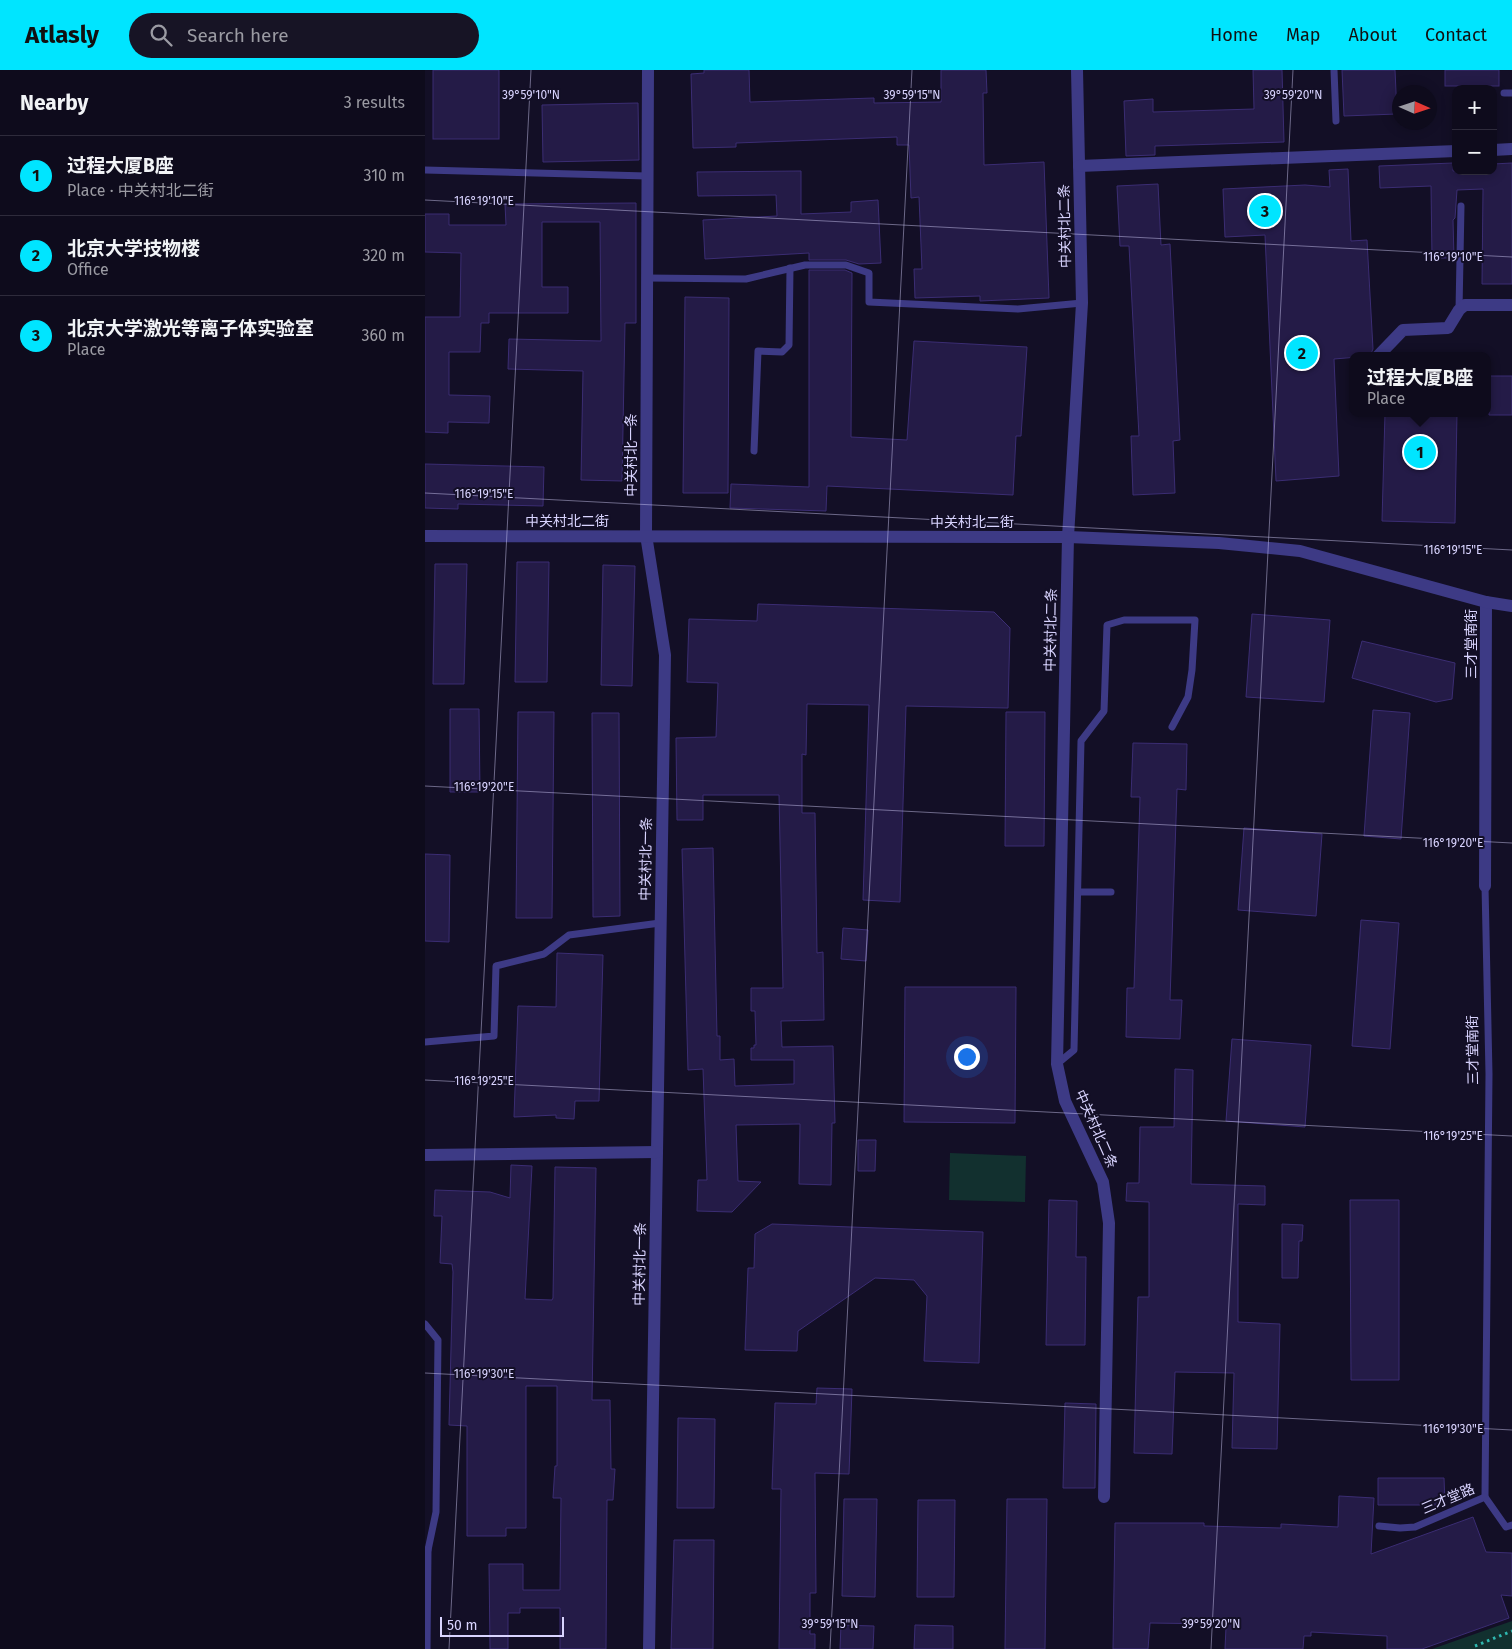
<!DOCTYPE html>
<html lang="en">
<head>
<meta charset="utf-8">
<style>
  :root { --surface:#0e0b1c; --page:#171425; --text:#f1f3f6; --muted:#9b9ba3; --line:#2e2b3b; --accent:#00e5ff }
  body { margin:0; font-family:"Fira Sans","Noto Sans SC",sans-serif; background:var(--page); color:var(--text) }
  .controls { position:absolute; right:15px; top:15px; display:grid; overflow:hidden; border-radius:10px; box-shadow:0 2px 12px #0003 }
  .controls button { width:45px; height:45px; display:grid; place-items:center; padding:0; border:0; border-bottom:1px solid var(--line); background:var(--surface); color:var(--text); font:25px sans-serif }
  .compass { position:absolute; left:967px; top:15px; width:45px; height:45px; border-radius:50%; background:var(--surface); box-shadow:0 2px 12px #0003; rotate:93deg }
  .scale { position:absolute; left:15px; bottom:12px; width:124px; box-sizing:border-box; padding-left:5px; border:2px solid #d9d4ff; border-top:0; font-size:14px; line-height:18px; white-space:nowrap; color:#d9d4ff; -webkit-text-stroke:4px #130f26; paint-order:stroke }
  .you { position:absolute; left:541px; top:986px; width:18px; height:18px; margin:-12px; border:4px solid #fff; border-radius:50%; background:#1a73e8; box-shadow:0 0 0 8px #1a73e833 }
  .badge { display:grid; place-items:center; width:32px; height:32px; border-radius:50%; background:var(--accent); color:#111; font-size:16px; font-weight:700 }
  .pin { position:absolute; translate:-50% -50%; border:2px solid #fff; box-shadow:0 1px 5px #0006 }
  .popup { position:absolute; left:924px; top:282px; width:142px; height:65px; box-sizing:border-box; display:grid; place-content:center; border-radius:10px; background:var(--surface); filter:drop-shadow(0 1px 4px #0005); font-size:16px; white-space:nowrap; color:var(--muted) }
  .popup b { font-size:19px; color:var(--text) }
  .popup::after { content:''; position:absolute; left:50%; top:100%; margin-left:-10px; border:10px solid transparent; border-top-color:var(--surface) }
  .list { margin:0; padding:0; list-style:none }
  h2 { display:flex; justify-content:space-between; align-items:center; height:65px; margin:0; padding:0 20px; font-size:21px }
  h2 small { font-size:16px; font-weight:400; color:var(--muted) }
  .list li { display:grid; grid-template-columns:32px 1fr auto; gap:15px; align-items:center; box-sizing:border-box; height:80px; padding:0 20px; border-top:1px solid var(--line) }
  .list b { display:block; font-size:19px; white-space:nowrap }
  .list p { margin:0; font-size:16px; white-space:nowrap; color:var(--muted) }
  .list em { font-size:16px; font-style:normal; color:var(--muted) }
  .icon { flex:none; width:28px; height:28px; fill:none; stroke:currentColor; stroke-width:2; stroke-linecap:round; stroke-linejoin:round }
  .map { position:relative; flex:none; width:1087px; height:1579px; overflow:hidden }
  header { display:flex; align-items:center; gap:30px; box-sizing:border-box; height:70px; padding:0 25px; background:var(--accent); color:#111 }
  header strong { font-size:24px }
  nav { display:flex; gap:28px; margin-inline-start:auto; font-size:18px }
  .search { width:350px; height:45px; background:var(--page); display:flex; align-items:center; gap:12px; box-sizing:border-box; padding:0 18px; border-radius:28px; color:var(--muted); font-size:19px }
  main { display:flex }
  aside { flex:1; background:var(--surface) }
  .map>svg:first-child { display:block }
  .green { fill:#12302f }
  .building { fill:#241b47; stroke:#3b2d73 }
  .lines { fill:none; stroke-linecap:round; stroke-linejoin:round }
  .path { stroke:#2fb8b0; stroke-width:3; stroke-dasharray:2.5 4; stroke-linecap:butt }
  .service { stroke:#3d3a85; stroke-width:7 }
  .minor { stroke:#3d3a85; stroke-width:12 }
  .tertiary { stroke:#3d3a85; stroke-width:12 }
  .ticks { fill:none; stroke:#d9d4ff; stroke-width:1; stroke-opacity:0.45 }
  .labels { text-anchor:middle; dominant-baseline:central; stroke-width:4; stroke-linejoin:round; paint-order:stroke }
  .street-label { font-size:14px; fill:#d9d4ff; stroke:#130f26 }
  .ticks-label { font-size:12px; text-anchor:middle; fill:#d9d4ff; stroke:#130f26; stroke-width:4; stroke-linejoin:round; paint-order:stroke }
</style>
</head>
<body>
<header>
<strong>Atlasly</strong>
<div class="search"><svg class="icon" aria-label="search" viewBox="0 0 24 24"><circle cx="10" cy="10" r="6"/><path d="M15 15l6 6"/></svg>Search here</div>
<nav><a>Home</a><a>Map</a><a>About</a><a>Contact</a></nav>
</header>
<main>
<aside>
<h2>Nearby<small>3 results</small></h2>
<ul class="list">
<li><span class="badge">1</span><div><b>过程大厦B座</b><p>Place · 中关村北二街</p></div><em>310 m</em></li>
<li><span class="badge">2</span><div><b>北京大学技物楼</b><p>Office</p></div><em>320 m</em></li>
<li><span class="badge">3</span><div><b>北京大学激光等离子体实验室</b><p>Place</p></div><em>360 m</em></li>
</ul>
</aside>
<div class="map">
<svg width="1087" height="1579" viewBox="0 0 1087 1579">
  <rect width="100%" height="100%" fill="#130f26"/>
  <g class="green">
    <path d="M 525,1083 L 601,1086 L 600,1132 L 524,1130 Z"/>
    <path d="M 1087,1551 L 1087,1579 L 1007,1579 Z"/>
  </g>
  <g class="building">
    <rect x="8" y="0" width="66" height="69"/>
    <path d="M 279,0 L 324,0 L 325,32 L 449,28 L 449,33 L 516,32 L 516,0 L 561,0 L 562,23 L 558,23 L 559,95 L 619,92 L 624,228 L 555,231 L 555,226 L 490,228 L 489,199 L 497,199 L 494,127 L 486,128 L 484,75 L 472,75 L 472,67 L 311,73 L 311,77 L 268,78 L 266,4 L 279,3 Z"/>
    <path d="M 828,0 L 857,0 L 859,72 L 730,76 L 730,85 L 701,86 L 699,31 L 728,29 L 728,42 L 829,39 Z"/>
    <path d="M 917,0 L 970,0 L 972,44 L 919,46 Z"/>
    <rect x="1020" y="0" width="54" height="16"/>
    <path d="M 213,33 L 214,90 L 118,92 L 117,35 Z"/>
    <path d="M 1028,93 L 1028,101 L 1068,101 L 1068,94 L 1087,93 L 1087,214 L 1057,214 L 1058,119 L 1032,120 L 1030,148 L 1028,150 L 1029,188 L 1007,188 L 1006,116 L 955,118 L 954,96 Z"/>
    <path d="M 923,99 L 926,171 L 942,170 L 948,279 L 945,286 L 909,289 L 914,406 L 851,411 L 840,165 L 800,167 L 798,119 L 880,115 L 905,117 L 904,100 Z"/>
    <path d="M 376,101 L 376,144 L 426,142 L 426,132 L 453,130 L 456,193 L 434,194 L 421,190 L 384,190 L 384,183 L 280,189 L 278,150 L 352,146 L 351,125 L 273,126 L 272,102 Z"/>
    <path d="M 733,114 L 736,175 L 745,174 L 755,370 L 748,371 L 750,423 L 708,425 L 706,366 L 714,366 L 704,176 L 695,176 L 692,116 Z"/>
    <path d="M 211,133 L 211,253 L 200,253 L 197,411 L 156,410 L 158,301 L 83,299 L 84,269 L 176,271 L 175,152 L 117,152 L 117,217 L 143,217 L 143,243 L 64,243 L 64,253 L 56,253 L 55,282 L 24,282 L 24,325 L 65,326 L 64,353 L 23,352 L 23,363 L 0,362 L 0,247 L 35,247 L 36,183 L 0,182 L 0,144 L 24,144 L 24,155 L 81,155 L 80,134 Z"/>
    <path d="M 384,200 L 420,200 L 427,203 L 426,367 L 482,370 L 489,271 L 602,277 L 596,366 L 591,366 L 588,425 L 402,416 L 401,441 L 305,438 L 306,414 L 384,417 Z"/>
    <path d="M 260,227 L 304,228 L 303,423 L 258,423 Z"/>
    <path d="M 1063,306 L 1087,306 L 1087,345 L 1064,345 Z"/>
    <path d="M 960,343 L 1032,343 L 1030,453 L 957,451 Z"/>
    <path d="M 0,394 L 119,397 L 118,436 L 33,434 L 33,439 L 0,438 Z"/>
    <path d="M 92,492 L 124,492 L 122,612 L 90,612 Z"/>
    <path d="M 10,494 L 42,494 L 39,614 L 8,614 Z"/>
    <path d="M 178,495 L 210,496 L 207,616 L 176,615 Z"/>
    <path d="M 333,534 L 569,542 L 585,558 L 583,638 L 481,636 L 475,832 L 438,830 L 444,635 L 382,634 L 381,685 L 377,684 L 377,743 L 390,743 L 392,883 L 398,882 L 399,950 L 356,951 L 357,977 L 408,976 L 410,1053 L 407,1053 L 406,1115 L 374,1114 L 375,1054 L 311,1055 L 313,1111 L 336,1112 L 307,1142 L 272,1141 L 273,1110 L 282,1110 L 278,999 L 263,1000 L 257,779 L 288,778 L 292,966 L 295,966 L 295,990 L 309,989 L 310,1016 L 369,1014 L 369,990 L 326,990 L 326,978 L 329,978 L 329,975 L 331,975 L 330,941 L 326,941 L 326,918 L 358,918 L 354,725 L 278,725 L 278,750 L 252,750 L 251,668 L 291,667 L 293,613 L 262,612 L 264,549 L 332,551 Z"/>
    <path d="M 827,544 L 905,550 L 899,632 L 821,627 Z"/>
    <path d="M 937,571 L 1030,593 L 1027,629 L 1011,632 L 927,608 Z"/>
    <path d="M 25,639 L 54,639 L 55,722 L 25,722 Z"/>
    <path d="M 948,640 L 985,643 L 976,769 L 939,766 Z"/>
    <path d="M 93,642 L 129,642 L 127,848 L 91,848 Z"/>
    <path d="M 581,642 L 620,642 L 619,776 L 580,776 Z"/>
    <path d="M 167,643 L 194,643 L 195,846 L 168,847 Z"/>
    <path d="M 708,673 L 762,674 L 761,720 L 752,719 L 745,930 L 757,930 L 755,969 L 701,967 L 702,918 L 709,918 L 715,727 L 706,727 Z"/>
    <path d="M 819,758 L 897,764 L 891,846 L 813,840 Z"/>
    <path d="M 0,784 L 25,785 L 24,872 L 0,871 Z"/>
    <path d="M 936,850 L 974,853 L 965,979 L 927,976 Z"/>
    <path d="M 418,858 L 443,860 L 441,891 L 416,889 Z"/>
    <path d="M 132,883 L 178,885 L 174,1031 L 150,1031 L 149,1049 L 131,1048 L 131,1045 L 89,1047 L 93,936 L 131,937 Z"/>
    <path d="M 480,917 L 591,917 L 590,1053 L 479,1052 Z"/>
    <path d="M 807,969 L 886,975 L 880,1057 L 801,1051 Z"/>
    <path d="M 750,999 L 768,1000 L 766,1114 L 840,1116 L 840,1135 L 813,1134 L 813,1252 L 855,1254 L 852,1379 L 807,1378 L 809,1303 L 750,1302 L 747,1384 L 709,1383 L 713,1227 L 724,1227 L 724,1132 L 701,1131 L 702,1113 L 714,1113 L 715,1057 L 749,1057 Z"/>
    <path d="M 433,1070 L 451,1070 L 450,1101 L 433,1101 Z"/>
    <path d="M 86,1095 L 107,1096 L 100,1229 L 127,1230 L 128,1228 L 130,1097 L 171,1098 L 167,1330 L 185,1330 L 186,1399 L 190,1399 L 188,1430 L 182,1430 L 181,1579 L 135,1579 L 135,1538 L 95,1538 L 95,1543 L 83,1543 L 83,1579 L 65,1579 L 64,1494 L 98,1494 L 98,1520 L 135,1520 L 136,1428 L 128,1428 L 130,1396 L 132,1396 L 132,1316 L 101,1316 L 101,1458 L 81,1458 L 81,1466 L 42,1466 L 42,1356 L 24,1355 L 28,1202 L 27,1194 L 15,1193 L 17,1146 L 9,1146 L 10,1120 L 65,1122 L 85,1128 Z"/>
    <path d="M 624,1130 L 652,1131 L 651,1187 L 661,1187 L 660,1275 L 621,1275 Z"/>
    <path d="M 925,1130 L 974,1130 L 974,1310 L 926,1310 Z"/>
    <path d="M 347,1154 L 558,1162 L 554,1293 L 499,1291 L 502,1226 L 489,1210 L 450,1208 L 373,1261 L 372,1281 L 320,1280 L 323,1198 L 329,1198 L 330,1164 Z"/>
    <path d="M 857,1154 L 878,1155 L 877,1171 L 874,1171 L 873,1208 L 857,1208 Z"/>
    <path d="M 392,1318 L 427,1319 L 424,1404 L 390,1403 L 391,1523 L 385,1523 L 385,1564 L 390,1564 L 390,1579 L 354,1579 L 356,1419 L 347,1419 L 350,1333 L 391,1334 Z"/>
    <path d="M 640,1333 L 671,1334 L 670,1418 L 638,1418 Z"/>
    <path d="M 253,1348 L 290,1349 L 289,1438 L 252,1438 Z"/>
    <path d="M 953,1408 L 1019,1408 L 1020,1435 L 953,1435 Z"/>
    <path d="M 914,1426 L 949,1428 L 946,1484 L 1048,1447 L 1061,1482 L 1087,1483 L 1087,1526 L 1076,1525 L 1084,1548 L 997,1579 L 962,1579 L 962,1566 L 886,1562 L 886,1566 L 879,1566 L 878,1579 L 800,1579 L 801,1557 L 794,1557 L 794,1554 L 725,1553 L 723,1579 L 688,1579 L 690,1453 L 779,1453 L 779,1456 L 856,1458 L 856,1454 L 913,1457 Z"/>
    <path d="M 419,1429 L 452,1429 L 450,1527 L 417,1526 Z"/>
    <path d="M 582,1429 L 622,1429 L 620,1579 L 580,1579 Z"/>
    <path d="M 493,1430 L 530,1430 L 529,1527 L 492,1527 Z"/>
    <path d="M 249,1470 L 289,1470 L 288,1579 L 246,1579 Z"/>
    <path d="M 416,1555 L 449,1556 L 448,1579 L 415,1579 Z"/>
    <path d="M 490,1555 L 528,1556 L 528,1579 L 489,1579 Z"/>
  </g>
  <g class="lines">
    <path class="path" d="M 1050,1576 L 1087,1561"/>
    <g class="service">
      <path d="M 909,0 L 911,51"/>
      <path d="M 1079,23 L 1087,23"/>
      <path d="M 0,100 L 222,106"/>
      <path d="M 222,208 L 321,209 L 380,195 L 421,195 L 444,203 L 444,232 L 593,239 L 657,233"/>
      <path d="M 1034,240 L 1036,136"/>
      <path d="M 329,381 L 333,281 L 357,282 L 364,275 L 365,198"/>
      <path d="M 653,822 L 686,822"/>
      <path d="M 0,972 L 69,966 L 71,896 L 119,884 L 144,865 L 235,853"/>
      <path d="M 632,994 L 649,980 L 656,671 L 679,641 L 682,555 L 699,550 L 770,550 L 767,600 L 763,627 L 747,657"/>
      <path d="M 0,1254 L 13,1270 L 11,1442 L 3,1480"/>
      <path d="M 1060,1427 L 1064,1004 L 1060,816"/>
      <path d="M 954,1456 L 975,1458 L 990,1457 L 1060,1427 L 1081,1457 L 1087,1455"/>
      <path d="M 0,1480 L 3,1480 L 2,1579"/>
    </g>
    <g class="minor">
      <path d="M 223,0 L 221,465 L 240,585 L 224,1579"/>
      <path d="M 652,0 L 657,233 L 643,467 L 632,994 L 640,1031 L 678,1112 L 684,1153 L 679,1427"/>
      <path d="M 1068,80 L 1087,79"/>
      <path d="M 654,96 L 1031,81"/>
      <path d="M 953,286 L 978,260 L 1023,258 L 1034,240 L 1040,235 L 1087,235"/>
      <path d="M 1060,816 L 1061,532"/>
      <path d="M 0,1085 L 232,1082"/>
    </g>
    <path class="tertiary" d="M 0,466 L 643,467 L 794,473 L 875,481 L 1061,532 L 1087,536"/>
  </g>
  <path class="ticks" d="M 0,130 L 1087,187M 0,423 L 1087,480M 0,716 L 1087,773M 0,1010 L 1087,1066M 0,1303 L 1087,1360M 24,1579 L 106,0M 405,1579 L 487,0M 786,1579 L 868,0"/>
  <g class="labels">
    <g class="street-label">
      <text transform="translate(640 156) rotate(-91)">中关村北二条</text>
      <text transform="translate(206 385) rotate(-90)">中关村北一条</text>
      <text x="142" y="451">中关村北二街</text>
      <text x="547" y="452">中关村北二街</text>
      <text transform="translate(626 560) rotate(-89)">中关村北二条</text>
      <text transform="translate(1046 574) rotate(-90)">三才堂南街</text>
      <text transform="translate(221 789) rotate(-89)">中关村北一条</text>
      <text transform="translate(1048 980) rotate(-91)">三才堂南街</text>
      <text transform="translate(671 1059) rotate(66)">中关村北二条</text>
      <text transform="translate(215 1194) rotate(-89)">中关村北一条</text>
      <text transform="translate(1023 1429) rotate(-23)">三才堂路</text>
    </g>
  </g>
  <g class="ticks-label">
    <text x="106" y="29">39°59'10"N</text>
    <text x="487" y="29">39°59'15"N</text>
    <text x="868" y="29">39°59'20"N</text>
    <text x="59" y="135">116°19'10"E</text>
    <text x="1028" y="191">116°19'10"E</text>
    <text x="59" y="428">116°19'15"E</text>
    <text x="1028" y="484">116°19'15"E</text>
    <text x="59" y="721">116°19'20"E</text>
    <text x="1028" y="777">116°19'20"E</text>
    <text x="59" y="1015">116°19'25"E</text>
    <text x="1028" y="1070">116°19'25"E</text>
    <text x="59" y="1308">116°19'30"E</text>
    <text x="1028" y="1363">116°19'30"E</text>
    <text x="405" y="1558">39°59'15"N</text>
    <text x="786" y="1558">39°59'20"N</text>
  </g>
</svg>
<div class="controls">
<button>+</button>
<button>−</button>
</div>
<svg class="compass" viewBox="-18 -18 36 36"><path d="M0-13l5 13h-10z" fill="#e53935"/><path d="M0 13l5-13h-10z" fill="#9b9ba3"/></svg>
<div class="scale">50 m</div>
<div class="you"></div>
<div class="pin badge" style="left:995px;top:382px">1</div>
<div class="popup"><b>过程大厦B座</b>Place</div>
<div class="pin badge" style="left:877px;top:283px">2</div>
<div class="pin badge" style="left:840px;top:141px">3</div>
</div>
</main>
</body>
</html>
